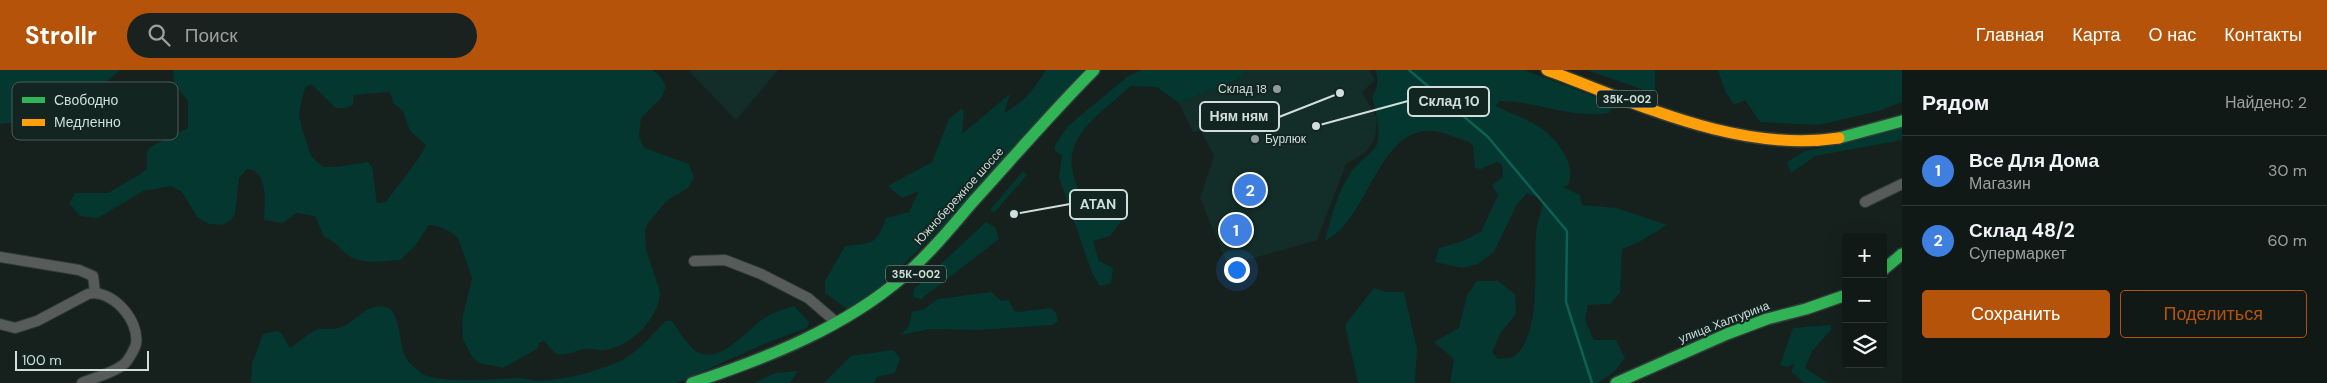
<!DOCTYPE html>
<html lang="ru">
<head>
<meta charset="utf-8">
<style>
  :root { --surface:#101916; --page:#19221f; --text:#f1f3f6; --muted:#9ca0a1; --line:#303835; --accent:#b45309 }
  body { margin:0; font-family:"DM Sans",sans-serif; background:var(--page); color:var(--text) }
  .controls { position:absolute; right:15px; bottom:15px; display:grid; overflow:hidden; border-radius:5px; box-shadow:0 5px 20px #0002 }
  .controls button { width:45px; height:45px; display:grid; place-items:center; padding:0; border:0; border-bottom:1px solid var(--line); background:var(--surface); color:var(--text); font:25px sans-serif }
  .scale { position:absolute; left:15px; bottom:12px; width:134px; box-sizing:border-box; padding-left:5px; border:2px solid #d2dedb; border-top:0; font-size:14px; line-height:18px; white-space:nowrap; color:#d2dedb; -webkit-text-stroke:4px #122521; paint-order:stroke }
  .you { position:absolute; left:1236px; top:199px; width:18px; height:18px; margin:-12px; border:4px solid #fff; border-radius:50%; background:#1a73e8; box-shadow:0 0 0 8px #1a73e833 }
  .badge { display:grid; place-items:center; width:32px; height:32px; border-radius:50%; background:var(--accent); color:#fff; font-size:16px; font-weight:700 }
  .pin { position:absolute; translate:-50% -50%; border:2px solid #fff; box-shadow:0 1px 5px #0006 }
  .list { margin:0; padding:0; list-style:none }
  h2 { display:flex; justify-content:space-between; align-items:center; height:65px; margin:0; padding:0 20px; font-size:21px }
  h2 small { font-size:16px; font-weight:400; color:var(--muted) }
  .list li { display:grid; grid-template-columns:32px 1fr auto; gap:15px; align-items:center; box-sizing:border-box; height:70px; padding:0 20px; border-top:1px solid var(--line) }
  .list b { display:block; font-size:19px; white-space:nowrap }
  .list p { margin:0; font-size:16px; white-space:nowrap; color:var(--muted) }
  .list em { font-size:16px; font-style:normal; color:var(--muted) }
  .actions { display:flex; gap:10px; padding:15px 20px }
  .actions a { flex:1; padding:11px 0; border:1px solid var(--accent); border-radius:5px; text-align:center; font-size:18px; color:var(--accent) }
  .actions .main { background:var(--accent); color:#fff }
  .icon { flex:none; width:28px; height:28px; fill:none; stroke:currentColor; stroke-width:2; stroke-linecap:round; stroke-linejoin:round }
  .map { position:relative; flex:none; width:1902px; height:313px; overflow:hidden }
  header { display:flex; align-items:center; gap:30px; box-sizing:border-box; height:70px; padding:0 25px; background:var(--accent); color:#fff }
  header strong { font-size:24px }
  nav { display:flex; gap:28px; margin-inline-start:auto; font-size:18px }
  .search { width:350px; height:45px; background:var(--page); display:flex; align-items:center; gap:12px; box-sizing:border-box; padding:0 18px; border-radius:28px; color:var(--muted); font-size:19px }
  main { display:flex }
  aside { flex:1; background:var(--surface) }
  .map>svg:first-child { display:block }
  .built { fill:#132d28 }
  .green { fill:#03372f; fill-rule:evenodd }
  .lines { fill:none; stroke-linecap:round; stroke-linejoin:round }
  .stream { stroke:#0d6055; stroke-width:2.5 }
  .street-casing { stroke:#313b38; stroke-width:12 }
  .fast-casing { stroke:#313b38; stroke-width:14 }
  .slow-casing { stroke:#313b38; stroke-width:14 }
  .street { stroke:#575b5a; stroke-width:10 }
  .fast { stroke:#30b455; stroke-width:11 }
  .slow { stroke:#ff9f0a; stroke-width:11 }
  .poi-dot { fill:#909c99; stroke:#122521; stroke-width:2 }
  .labels { text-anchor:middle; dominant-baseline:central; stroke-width:4; stroke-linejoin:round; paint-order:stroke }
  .shield { fill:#122521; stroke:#98a6a3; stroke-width:1 }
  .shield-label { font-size:11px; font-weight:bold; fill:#d2dedb }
  .poi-label { font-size:12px; fill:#d2dedb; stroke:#122521; text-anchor:end }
  .street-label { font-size:12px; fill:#d2dedb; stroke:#122521 }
  .key { fill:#122521; stroke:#4c5c59; stroke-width:1 }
  .key-label { font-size:14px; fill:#d2dedb }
  .leader { fill:none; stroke:#d2dedb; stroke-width:2 }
  .callout-dot { fill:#d2dedb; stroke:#122521; stroke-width:2 }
  .callout { fill:#122521; stroke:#d2dedb; stroke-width:2 }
  .callout-label { font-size:14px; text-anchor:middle; font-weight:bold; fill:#d2dedb }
</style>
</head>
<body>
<header>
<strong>Strollr</strong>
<div class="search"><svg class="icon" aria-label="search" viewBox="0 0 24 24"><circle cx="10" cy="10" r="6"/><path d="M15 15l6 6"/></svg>Поиск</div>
<nav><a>Главная</a><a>Карта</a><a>О нас</a><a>Контакты</a></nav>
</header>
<main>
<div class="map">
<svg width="1902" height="313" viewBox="0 0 1902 313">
  <rect width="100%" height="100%" fill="#16211e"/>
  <g class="built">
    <path d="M 688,0 L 778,0 L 736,50 Z"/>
    <path d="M 1245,0 L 1369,0 L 1375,10 L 1362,22 L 1377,49 L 1375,68 L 1366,82 L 1346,94 L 1317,170 L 1254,188 L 1227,193 L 1200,128 L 1214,86 L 1201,61 L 1193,62 L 1179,33 L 1241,7 Z"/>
  </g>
  <g class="green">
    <path d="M 0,0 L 120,0 C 88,30 43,51 0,54 Z"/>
    <path d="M 173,0 L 652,0 L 660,6 L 666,16 L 662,27 L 641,48 L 639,66 L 644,78 L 689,94 L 694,108 L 688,118 L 666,131 L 647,155 L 645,160 L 646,179 L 660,222 C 660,247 630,278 604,280 C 598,281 591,278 585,279 C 577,280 567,286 558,284 C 552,282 548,275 544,271 L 539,273 L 537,279 L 503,298 L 479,293 L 471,285 L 463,269 L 462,250 L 472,208 L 458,168 C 450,161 439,155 429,155 L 415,176 L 400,190 C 385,191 363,195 349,186 C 338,178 339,173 324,167 L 315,146 L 297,143 L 282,153 L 264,150 C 264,135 270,101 247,99 L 239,108 L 235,144 L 232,149 L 222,155 L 209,154 L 197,147 L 182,122 L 171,116 L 143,121 L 98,148 L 80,146 L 69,133 L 75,123 L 108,123 L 142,103 L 147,98 L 147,81 L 152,76 L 188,58 L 188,31 L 174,13 ZM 311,14 L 336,38 L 345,38 L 353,35 L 354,25 L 389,22 L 392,27 L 393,33 L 403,41 L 410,61 L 426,75 C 416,95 399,113 386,132 L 377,133 L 372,97 L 368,92 L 336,97 L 323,97 L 311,86 L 302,58 L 299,46 L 301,33 L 305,18 Z"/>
    <path d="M 1046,0 L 1092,0 L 947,152 L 853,243 L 825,223 L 825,211 L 845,176 C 872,173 877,175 886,148 L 909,142 L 919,121 L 902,128 L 888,116 L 932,92 L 949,49 L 961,39 L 964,41 L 962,64 L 1010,24 L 1004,43 C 1024,32 1034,19 1046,0 Z"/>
    <path d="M 1141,0 L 1245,0 L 1242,7 L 1179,33 L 1157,17 L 1130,16 C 1109,38 1067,61 1072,97 C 1074,112 1081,127 1085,141 L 1097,142 L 1122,150 L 1110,166 L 1093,171 L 1099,191 L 1113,198 L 1111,213 L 1100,216 L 1092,203 L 1059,107 L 1062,85 L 1056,82 L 1054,77 L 1068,56 L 1127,7 Z"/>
    <path d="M 1375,0 L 1524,0 L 1614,34 L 1609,43 C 1571,49 1536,31 1499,31 L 1496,36 C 1509,43 1525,48 1538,56 C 1555,67 1578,94 1568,115 L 1563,117 L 1580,125 L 1582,135 L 1617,138 L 1667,155 L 1639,172 L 1622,179 L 1620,223 L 1610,234 L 1588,235 L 1585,250 L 1594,270 L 1616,270 L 1625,288 L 1615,301 L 1598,313 L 1450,313 L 1454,289 L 1434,272 L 1459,258 L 1467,225 L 1477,211 L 1498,211 L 1515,224 L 1516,244 L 1501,262 L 1492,282 L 1498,289 C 1503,288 1509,289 1513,287 C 1542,268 1534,195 1536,164 C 1537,153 1541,141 1544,130 L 1527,123 L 1516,136 L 1494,182 L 1478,194 L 1462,198 L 1435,192 L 1439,178 L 1460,172 L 1481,162 L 1498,125 L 1492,115 L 1503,107 L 1502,95 L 1497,92 L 1481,99 L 1475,98 L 1473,76 L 1469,72 C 1457,68 1444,62 1432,61 C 1378,57 1369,150 1325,171 C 1331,148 1338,121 1351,102 C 1357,93 1375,81 1377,74 C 1381,61 1376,41 1372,28 C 1377,18 1380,10 1375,0 Z"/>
    <path d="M 1587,0 L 1655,0 L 1655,24 Z"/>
    <path d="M 1718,0 L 1902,0 L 1902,32 L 1879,41 L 1818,55 L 1760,52 L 1745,30 L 1734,35 L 1725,21 Z"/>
    <path d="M 1902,54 L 1902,70 L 1815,86 L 1791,103 L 1787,92 L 1805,81 L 1857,71 Z"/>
    <path d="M 1023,101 L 1027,105 L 994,143 L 990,140 Z"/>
    <path d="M 986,152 L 995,157 L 999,169 L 921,229 L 913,227 L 914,219 Z"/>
    <path d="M 1374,218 L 1386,222 L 1404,222 L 1417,279 L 1415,313 L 1358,313 L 1345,255 Z"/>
    <path d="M 991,222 L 1001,231 L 1009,230 L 1014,241 L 1018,242 L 1051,238 L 1056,243 L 1058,251 L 1053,255 L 979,260 L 930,259 L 901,265 L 909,255 L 912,242 L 924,239 L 938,229 Z"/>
    <path d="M 794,236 L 809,252 L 807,258 L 764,274 L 677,313 L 251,313 L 252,294 L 263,264 L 277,261 L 281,263 L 290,278 C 299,272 309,262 319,259 C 326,258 335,260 341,257 C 357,251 366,233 385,237 C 402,241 398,275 406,288 C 409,293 417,299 422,304 C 439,313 493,310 514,308 C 522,307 529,310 536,311 C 562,311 606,300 627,287 C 642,278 654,262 666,251 L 672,251 C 680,262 688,278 700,283 C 723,293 749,257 766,247 C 774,242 785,239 794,236 Z"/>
    <path d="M 1831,255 L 1831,260 L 1812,281 L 1805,298 L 1828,313 L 1804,313 L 1791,301 L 1795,294 L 1787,297 L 1780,295 L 1793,258 Z"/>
    <path d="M 893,280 L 900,288 L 895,303 L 877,307 L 874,313 L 824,313 L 851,286 Z"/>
    <path d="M 798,301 L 790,313 L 754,313 L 775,303 Z"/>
  </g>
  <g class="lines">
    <path class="stream" d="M 1409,0 L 1488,67 L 1567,161 L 1566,232 L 1592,313"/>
    <g class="street-casing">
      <g id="street">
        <path d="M 1865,132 L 1902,114"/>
        <path d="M 0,187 L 79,200 L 93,206 L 95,222"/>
        <path d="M 694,191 L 725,190 L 761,204 L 808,228 L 836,252"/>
        <path d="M 0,254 L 15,258 L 37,251 L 88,224 C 111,218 140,250 136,274 C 135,278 130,287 127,291 C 120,301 93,308 82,313"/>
      </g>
    </g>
    <g class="fast-casing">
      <g id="fast">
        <path d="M 1839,68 L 1902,51"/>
        <path d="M 1883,200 L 1902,184"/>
        <path d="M 692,313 C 767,288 844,258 904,206 C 928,185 950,159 971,134 C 1012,89 1051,43 1094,0"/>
        <path d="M 1616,313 L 1727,264 L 1767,249 L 1806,239 L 1846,225"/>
      </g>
    </g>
    <g class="slow-casing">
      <path id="slow" d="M 1547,0 C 1639,34 1739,83 1839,68"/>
    </g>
    <use href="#street" class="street"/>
    <use href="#fast" class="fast"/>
    <use href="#slow" class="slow"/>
  </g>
  <g class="poi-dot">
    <circle cx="1277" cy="19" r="5"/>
    <circle cx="1255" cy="69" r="5"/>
  </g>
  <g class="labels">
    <g class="shield">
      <rect x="1597" y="20.5" width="60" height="17" rx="4"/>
      <rect x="886" y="195.5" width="60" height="17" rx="4"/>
    </g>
    <g class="shield-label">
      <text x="1627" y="29">35К-002</text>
      <text x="916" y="204">35К-002</text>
    </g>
    <g class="poi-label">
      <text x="1267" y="19">Склад 18</text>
      <text x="1265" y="69" text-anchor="start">Бурлюк</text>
    </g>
    <g class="street-label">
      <text transform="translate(959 126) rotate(-48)">Южнобережное шоссе</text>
      <text transform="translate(1724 252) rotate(-21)">улица Халтурина</text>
    </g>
  </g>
  <rect x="12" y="12" width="166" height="58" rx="8" class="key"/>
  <rect x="22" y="27" width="23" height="6" fill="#30b455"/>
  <rect x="22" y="49" width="23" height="7" fill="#ff9f0a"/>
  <g class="key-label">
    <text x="54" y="35">Свободно</text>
    <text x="54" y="57">Медленно</text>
  </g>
  <path class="leader" d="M1316 56L1408 31M1340 23L1279 47M1014 144L1070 134"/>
  <g class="callout-dot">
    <circle cx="1316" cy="56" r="5"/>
    <circle cx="1340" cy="23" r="5"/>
    <circle cx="1014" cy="144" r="5"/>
  </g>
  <g class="callout">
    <rect x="1408" y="17" width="81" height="29" rx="5"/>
    <rect x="1200" y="32" width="79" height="29" rx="5"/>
    <rect x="1070" y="120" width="57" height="29" rx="5"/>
  </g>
  <g class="callout-label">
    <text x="1449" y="36">Склад 10</text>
    <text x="1239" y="51">Ням ням</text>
    <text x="1098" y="139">ATAN</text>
  </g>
</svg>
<div class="controls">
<button>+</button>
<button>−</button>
<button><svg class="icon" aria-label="layers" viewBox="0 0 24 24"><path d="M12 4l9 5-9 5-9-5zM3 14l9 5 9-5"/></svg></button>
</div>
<div class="scale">100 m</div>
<div class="you"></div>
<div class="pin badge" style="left:1236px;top:160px;background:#3f7fe0">1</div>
<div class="pin badge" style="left:1250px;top:120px;background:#3f7fe0">2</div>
</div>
<aside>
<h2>Рядом<small>Найдено: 2</small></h2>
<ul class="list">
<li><span class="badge" style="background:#3f7fe0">1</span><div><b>Все Для Дома</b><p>Магазин</p></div><em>30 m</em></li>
<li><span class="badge" style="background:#3f7fe0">2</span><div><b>Склад 48/2</b><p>Супермаркет</p></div><em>60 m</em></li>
</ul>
<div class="actions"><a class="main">Сохранить</a><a>Поделиться</a></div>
</aside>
</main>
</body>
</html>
